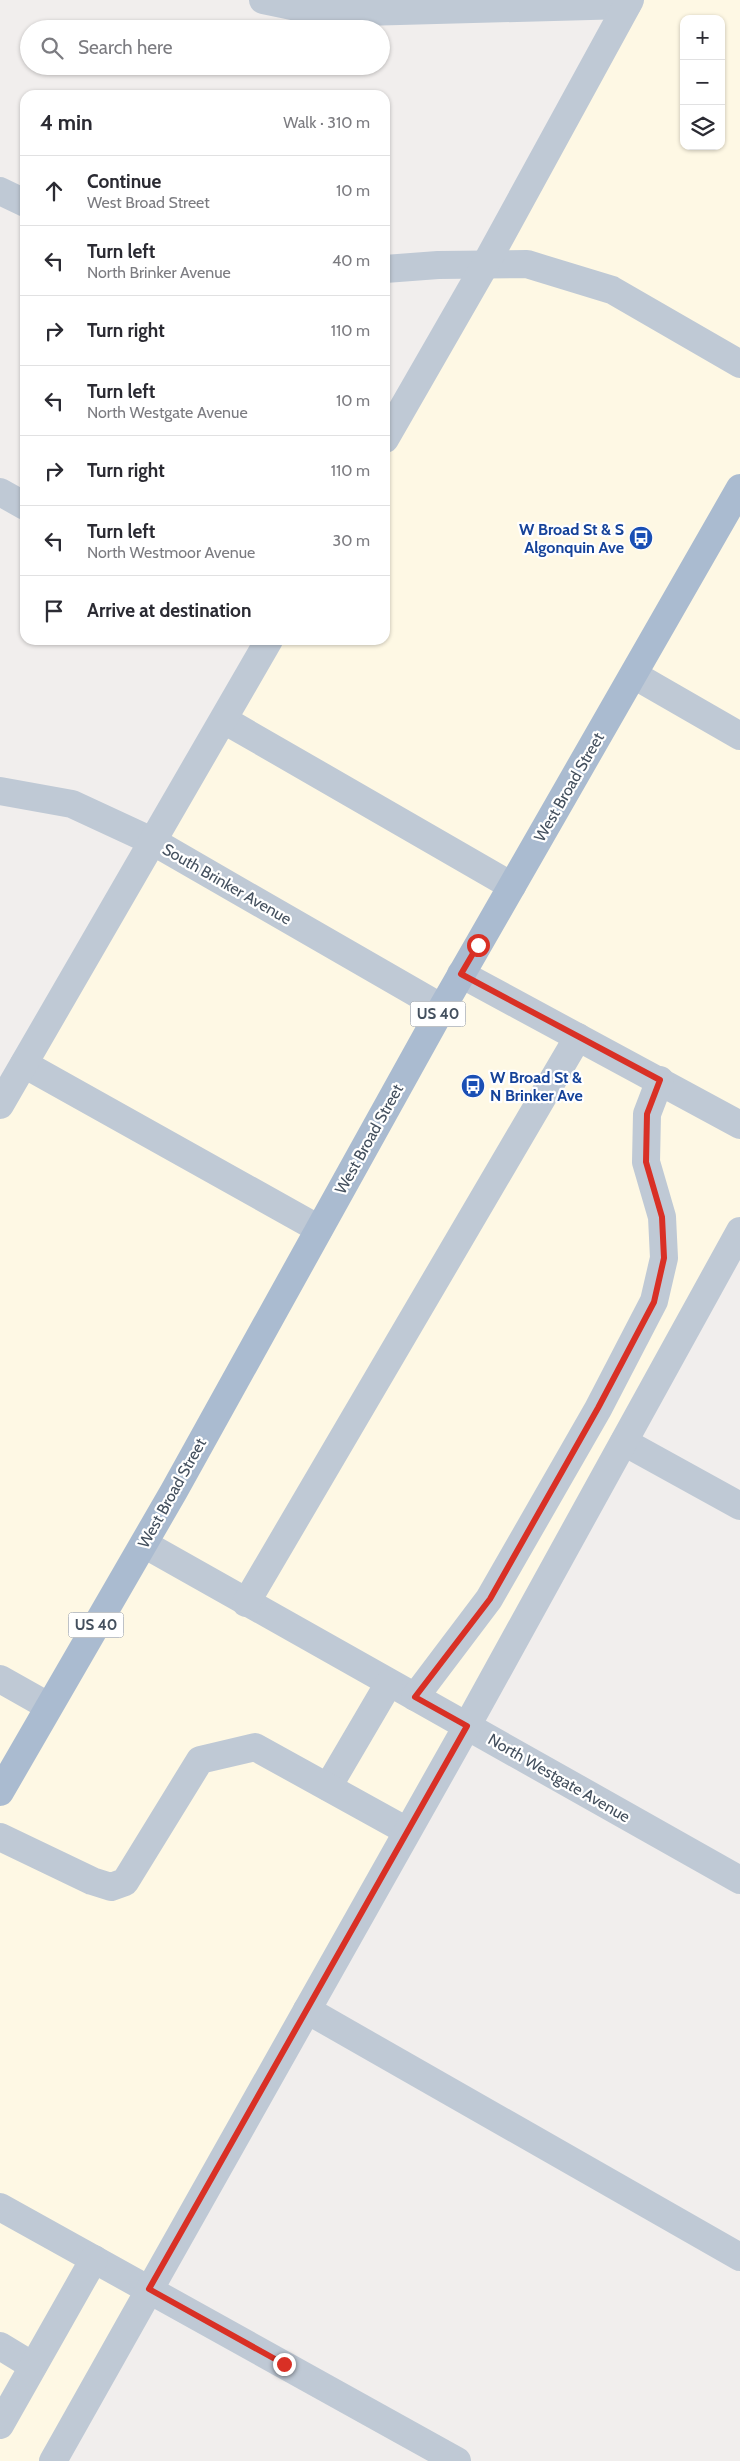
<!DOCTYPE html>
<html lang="en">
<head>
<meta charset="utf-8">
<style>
  :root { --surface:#fff; --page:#f7f7f7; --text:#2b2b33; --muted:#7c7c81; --line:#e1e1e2 }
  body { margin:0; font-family:Cabin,sans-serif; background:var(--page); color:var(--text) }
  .controls { position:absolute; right:15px; top:15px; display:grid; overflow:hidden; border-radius:10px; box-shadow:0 1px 4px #0004 }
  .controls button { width:45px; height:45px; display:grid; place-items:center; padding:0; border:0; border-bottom:1px solid var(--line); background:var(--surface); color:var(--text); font:25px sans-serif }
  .stop { position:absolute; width:15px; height:15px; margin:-11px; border:4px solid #d93025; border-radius:50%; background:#fff }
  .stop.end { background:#d93025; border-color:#fff; box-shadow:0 1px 5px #0008 }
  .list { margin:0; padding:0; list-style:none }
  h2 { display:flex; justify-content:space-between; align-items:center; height:65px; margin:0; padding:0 20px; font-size:21px }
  h2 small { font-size:16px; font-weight:400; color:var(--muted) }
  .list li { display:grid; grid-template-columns:32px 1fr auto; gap:15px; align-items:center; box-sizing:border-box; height:70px; padding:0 20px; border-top:1px solid var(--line) }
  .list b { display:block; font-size:19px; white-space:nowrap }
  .list p { margin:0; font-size:16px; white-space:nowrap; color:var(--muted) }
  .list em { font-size:16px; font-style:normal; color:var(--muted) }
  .icon { flex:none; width:28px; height:28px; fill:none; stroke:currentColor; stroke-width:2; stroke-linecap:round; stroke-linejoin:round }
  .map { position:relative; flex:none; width:740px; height:2461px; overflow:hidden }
  .search { position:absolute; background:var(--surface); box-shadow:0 1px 4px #0004; left:20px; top:20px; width:370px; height:55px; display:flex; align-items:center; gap:12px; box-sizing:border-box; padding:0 18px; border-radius:28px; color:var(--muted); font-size:19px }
  .panel { position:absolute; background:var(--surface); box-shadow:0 1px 4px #0004; left:20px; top:90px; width:370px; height:555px; border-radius:15px }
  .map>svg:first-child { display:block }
  .commercial { fill:#fef8e4; fill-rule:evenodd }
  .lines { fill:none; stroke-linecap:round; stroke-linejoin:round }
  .minor { stroke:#bfc9d5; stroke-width:28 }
  .major { stroke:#aabbd0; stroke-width:28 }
  .route { stroke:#d93025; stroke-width:6 }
  .labels { text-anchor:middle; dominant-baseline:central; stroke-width:4.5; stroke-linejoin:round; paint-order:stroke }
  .shield { fill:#fff; stroke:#7c848e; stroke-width:1 }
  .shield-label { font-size:15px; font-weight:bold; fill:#44505e }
  .transit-label { font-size:16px; font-weight:bold; fill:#164399; stroke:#fff; text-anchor:end }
  .street-label { font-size:16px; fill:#44505e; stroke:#fff }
</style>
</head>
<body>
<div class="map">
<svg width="740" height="2461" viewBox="0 0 740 2461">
  <rect width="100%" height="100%" fill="#f1eeed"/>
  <path class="commercial" d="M 621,0 L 740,0 L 740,1256 L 58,2461 L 0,2461 L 0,1099 L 259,640 L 385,640 L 385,418 ZM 684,19 L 721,19 L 721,146 L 684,146 Z"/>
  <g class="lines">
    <g class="minor">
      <path d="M 263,0 L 326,13 L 627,5"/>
      <path d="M 0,191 L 25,203"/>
      <path d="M 385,269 L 438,265 L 527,264 L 612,290 L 740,364"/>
      <path d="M 385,439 L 485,265 L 630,0"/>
      <path d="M 0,492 L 25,506"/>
      <path d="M 634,675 L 740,736"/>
      <path d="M 224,720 L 512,886"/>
      <path d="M 0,791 L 72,804 L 154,842 L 442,1008"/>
      <path d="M 461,974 L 740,1125"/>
      <path d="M 24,1064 L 319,1229"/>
      <path d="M 0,1105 L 269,640"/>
      <path d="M 624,1442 L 740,1506"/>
      <path d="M 144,1544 L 740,1880"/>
      <path d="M 246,1603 L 578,1037"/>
      <path d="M 0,1679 L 48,1706"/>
      <path d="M 415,1697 L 489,1599 L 598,1409 L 654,1301 L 664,1258 L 662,1217 L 646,1162 L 647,1114 L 660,1080"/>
      <path d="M 328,1787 L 389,1683"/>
      <path d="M 0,1837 L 92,1881 L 111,1887 L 125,1882 L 200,1760 L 255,1747 L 407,1831"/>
      <path d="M 307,2010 L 740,2257"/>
      <path d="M 0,2207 L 457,2461"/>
      <path d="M 0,2346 L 33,2366"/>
      <path d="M 0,2425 L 94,2259"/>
      <path d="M 53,2461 L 467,1726 L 740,1231"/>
    </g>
    <path class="major" d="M 0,1792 L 174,1491 L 442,1008 L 740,488"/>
  </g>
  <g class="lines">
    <path class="route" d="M 284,2364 L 149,2289 L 467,1726 L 415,1697 L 490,1599 L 598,1408 L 654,1302 L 664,1258 L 662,1217 L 646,1162 L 647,1114 L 660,1080 L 461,974 L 478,945"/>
  </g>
  <defs>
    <g id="bus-disc" transform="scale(1.25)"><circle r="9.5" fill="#1a4fb4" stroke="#fff"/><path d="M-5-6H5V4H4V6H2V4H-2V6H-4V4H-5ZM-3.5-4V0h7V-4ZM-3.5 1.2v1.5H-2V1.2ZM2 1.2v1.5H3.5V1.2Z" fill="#fff"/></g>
  </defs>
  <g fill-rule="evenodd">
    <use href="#bus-disc" x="641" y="538"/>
    <use href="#bus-disc" x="473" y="1086"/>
  </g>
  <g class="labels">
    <g class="shield">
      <rect x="410.5" y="1001.5" width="55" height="25" rx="4"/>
      <rect x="68.5" y="1612.5" width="55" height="25" rx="4"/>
    </g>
    <g class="shield-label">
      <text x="438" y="1014">US 40</text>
      <text x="96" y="1625">US 40</text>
    </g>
    <g class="transit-label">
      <text x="624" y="529">W Broad St &amp; S<tspan x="624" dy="18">Algonquin Ave</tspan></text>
      <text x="490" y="1077" text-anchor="start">W Broad St &amp;<tspan x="490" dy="18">N Brinker Ave</tspan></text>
    </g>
    <g class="street-label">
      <text transform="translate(569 787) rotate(-60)">West Broad Street</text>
      <text transform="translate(227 884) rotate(30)">South Brinker Avenue</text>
      <text transform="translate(369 1139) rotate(-61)">West Broad Street</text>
      <text transform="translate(172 1493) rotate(-61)">West Broad Street</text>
      <text transform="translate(559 1778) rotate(30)">North Westgate Avenue</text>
    </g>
  </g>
</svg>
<div class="controls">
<button>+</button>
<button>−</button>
<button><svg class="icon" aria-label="layers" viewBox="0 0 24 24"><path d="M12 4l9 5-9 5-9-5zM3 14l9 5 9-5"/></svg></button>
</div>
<div class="stop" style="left:478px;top:945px"></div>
<div class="stop end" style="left:284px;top:2364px"></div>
<div class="search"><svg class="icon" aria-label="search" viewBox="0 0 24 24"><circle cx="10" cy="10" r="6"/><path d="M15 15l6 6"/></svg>Search here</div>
<section class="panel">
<h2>4 min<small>Walk · 310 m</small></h2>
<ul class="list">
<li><svg class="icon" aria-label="ahead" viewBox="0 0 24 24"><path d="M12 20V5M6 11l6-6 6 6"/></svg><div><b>Continue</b><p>West Broad Street</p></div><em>10 m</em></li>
<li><svg class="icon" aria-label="left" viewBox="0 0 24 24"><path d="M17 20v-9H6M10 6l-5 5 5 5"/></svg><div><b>Turn left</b><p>North Brinker Avenue</p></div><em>40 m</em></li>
<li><svg class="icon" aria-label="right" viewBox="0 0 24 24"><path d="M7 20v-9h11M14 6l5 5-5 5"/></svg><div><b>Turn right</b></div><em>110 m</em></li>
<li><svg class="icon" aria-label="left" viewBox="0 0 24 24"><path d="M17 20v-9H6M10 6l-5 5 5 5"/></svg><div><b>Turn left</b><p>North Westgate Avenue</p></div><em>10 m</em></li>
<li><svg class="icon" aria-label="right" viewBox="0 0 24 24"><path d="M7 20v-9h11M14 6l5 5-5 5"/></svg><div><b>Turn right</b></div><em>110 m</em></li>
<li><svg class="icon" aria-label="left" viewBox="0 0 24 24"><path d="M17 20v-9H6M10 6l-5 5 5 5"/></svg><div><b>Turn left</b><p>North Westmoor Avenue</p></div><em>30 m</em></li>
<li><svg class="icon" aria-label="arrive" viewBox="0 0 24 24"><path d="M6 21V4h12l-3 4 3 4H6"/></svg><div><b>Arrive at destination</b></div></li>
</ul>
</section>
</div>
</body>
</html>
